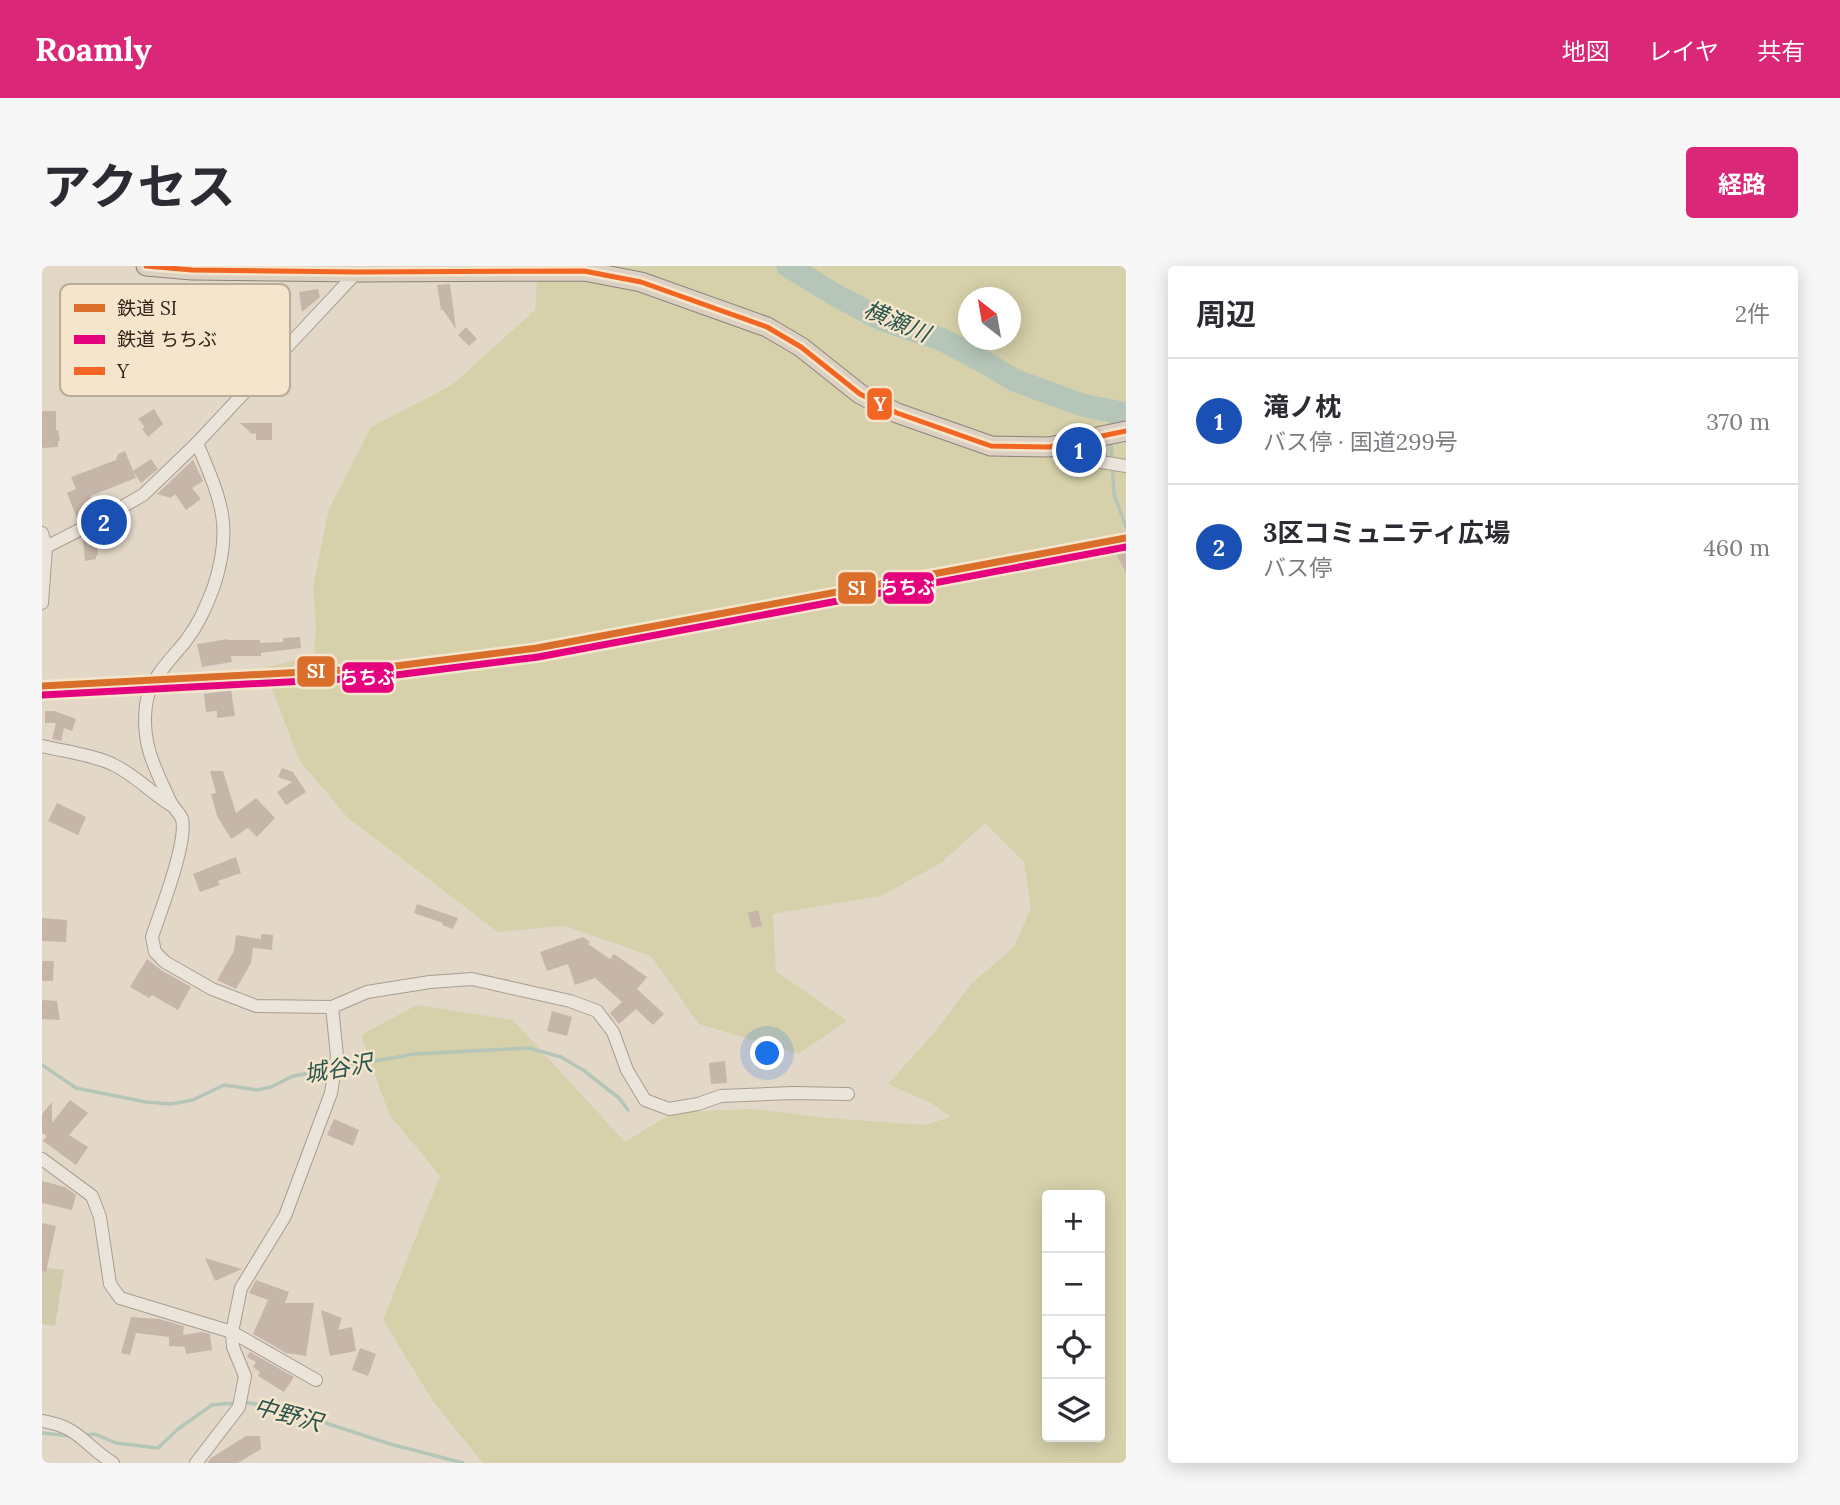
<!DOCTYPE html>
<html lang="ja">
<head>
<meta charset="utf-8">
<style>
  :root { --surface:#fff; --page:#f7f7f7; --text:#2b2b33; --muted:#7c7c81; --line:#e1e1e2; --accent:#db2777 }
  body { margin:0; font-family:Lora,"Noto Sans JP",serif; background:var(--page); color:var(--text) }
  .controls { position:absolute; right:21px; bottom:21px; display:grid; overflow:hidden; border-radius:7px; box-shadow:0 4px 18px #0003 }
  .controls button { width:63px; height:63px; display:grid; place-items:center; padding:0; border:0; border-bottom:2px solid var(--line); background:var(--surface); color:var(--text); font:35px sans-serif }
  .compass { position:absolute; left:916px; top:21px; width:63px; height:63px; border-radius:50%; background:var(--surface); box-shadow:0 4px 18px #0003; rotate:329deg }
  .you { position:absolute; left:726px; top:788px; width:24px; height:24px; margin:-18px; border:5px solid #fff; border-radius:50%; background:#1a73e8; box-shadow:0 0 0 10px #1a73e833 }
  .badge { display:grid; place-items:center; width:46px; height:46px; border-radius:50%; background:var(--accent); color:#fff; font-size:23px; font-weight:700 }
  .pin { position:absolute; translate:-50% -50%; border:4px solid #fff; box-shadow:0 2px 7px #0006 }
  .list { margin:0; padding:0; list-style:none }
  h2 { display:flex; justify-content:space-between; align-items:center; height:91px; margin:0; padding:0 28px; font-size:30px }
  h2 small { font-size:23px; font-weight:400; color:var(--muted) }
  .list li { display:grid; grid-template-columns:46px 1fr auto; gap:21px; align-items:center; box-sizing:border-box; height:126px; padding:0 28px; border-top:2px solid var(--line) }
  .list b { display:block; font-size:26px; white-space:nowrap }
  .list p { margin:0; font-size:23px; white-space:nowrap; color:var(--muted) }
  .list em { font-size:23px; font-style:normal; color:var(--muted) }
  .icon { flex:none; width:38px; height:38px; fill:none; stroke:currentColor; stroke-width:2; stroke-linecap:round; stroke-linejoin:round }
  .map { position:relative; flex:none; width:1084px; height:1197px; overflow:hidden; border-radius:7px }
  header { display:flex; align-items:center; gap:42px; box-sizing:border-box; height:98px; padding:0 35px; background:var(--accent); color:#fff }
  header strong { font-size:33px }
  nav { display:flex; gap:38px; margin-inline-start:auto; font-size:24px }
  .intro { display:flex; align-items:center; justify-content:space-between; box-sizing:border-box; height:168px; padding:0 42px }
  h1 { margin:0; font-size:49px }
  .button { padding:18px 32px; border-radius:7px; background:var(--accent); color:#fff; font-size:24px; font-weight:700 }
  main { display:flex; gap:42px; padding:0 42px }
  aside { flex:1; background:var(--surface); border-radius:7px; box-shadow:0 4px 18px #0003 }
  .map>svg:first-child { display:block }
  .green { fill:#d6d1aa; fill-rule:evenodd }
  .cemetery { fill:#d0cbaa }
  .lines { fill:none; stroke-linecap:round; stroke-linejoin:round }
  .stream { stroke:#b5c6b9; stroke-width:3.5 }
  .river { stroke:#b5c6b9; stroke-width:23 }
  .building { fill:#c6b5a9 }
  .minor-casing { stroke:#a79d92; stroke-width:14 }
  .trunk-casing { stroke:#8d8379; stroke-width:21 }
  .minor { stroke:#ebe4da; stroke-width:12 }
  .trunk { stroke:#dcd0c2; stroke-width:19 }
  .bus-1-casing { stroke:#f5e5cc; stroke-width:10 }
  .bus-1 { stroke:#f26522; stroke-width:5 }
  .rail-1-casing { stroke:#f5e5cc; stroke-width:12 }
  .rail-2-casing { stroke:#f5e5cc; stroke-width:12 }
  .rail-1 { stroke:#da6f2b; stroke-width:7 }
  .rail-2 { stroke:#e5007d; stroke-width:7 }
  .labels { text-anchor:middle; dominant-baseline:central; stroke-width:5; stroke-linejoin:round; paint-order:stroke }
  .water-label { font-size:23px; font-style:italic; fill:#2a554d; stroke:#f5e5cc }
  .key { fill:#f5e5cc; stroke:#bbab97; stroke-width:2 }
  .key-label { font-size:19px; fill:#34241b }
  .line-badge { stroke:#f5e5cc; stroke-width:2.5 }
  .badge-label { font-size:19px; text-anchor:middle; font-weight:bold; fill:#fff }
</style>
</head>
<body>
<header>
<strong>Roamly</strong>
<nav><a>地図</a><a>レイヤ</a><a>共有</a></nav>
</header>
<div class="intro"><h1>アクセス</h1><a class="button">経路</a></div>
<main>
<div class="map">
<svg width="1084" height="1197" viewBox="0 0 1084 1197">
  <rect width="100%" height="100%" fill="#e3d8c8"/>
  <path class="green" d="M 496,0 L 1084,0 L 1084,1197 L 441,1197 L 392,1137 L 341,1054 L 398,910 L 347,848 L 319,769 L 375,739 L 471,754 L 583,876 L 632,846 L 711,843 L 785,852 L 882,859 L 909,851 L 889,837 L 846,818 L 891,768 L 930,717 L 972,681 L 989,642 L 982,596 L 943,557 L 899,597 L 839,630 L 731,648 L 734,705 L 805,755 L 756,788 L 657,758 L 609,690 L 523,660 L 456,666 L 306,552 L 257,494 L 222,402 L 272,389 L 274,361 L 271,321 L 287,243 L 329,161 L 410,119 L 493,44 ZM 926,32 L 968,32 L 968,74 L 926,74 ZM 1005,929 L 1058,929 L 1058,1171 L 1005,1171 Z"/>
  <path class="cemetery" d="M 0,1001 L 22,1004 L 13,1060 L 0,1058 Z"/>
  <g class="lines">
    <g class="stream">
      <path d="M 1067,145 L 1068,160"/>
      <path d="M 1069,175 L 1072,228 L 1084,261"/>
      <path d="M 0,799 L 34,822 L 104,836 L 129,838 L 151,834 L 182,819 L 215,824 L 229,821 L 251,810 L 372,788 L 487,782 L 519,791 L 541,804 L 577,832 L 586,844"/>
      <path d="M 201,1136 L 238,1142 L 348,1178 L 421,1197"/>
      <path d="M 0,1167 L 29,1170"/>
      <path d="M 43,1169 L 53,1168 L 74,1177 L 116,1182 L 136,1163 L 170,1139 L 193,1137"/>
    </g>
    <path class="river" d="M 746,0 L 795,30 L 841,54 L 899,73 L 942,96 L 972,114 L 1040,139 L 1084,148"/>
  </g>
  <g class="building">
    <path d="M 408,18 L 414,63 L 401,44 L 399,44 L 395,19 Z"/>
    <path d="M 276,23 L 278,31 L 260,46 L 257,26 Z"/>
    <path d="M 424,61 L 435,73 L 427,80 L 416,69 Z"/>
    <path d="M 169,107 L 171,129 L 158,130 L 158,127 L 154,128 L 154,121 L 151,121 L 150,111 Z"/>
    <path d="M 112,143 L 121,158 L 106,171 L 100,163 L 103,161 L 96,153 Z"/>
    <path d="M 0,145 L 14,145 L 14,164 L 16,164 L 18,175 L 16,175 L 16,181 L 0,182 Z"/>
    <path d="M 198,157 L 230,157 L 230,174 L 214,174 L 214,167 L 210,168 Z"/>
    <path d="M 83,185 L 94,212 L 48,230 L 54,245 L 36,255 L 25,227 L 34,223 L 29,211 L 74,194 L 76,188 Z"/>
    <path d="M 109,193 L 116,203 L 99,217 L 91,205 Z"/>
    <path d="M 151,194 L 161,215 L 150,222 L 159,233 L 144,244 L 133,228 L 129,232 L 115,228 Z"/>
    <path d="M 54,273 L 56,289 L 54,290 L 54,293 L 43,295 L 41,274 Z"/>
    <path d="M 1080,277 L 1084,284 L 1084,307 L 1071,282 Z"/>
    <path d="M 258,371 L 259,382 L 219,387 L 219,390 L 189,390 L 190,396 L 160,401 L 155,378 L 186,373 L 186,374 L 218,374 L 218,377 L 241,376 L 241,372 Z"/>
    <path d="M 189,424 L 193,450 L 175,452 L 175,445 L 164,446 L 162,428 Z"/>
    <path d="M 3,445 L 12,445 L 34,453 L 30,465 L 22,462 L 19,475 L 10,473 L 14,457 L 3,457 Z"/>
    <path d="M 240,502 L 251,506 L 264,526 L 244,539 L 235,526 L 250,516 L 236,511 Z"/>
    <path d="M 168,505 L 181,505 L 194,547 L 214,532 L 233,552 L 215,571 L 206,562 L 189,573 L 175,550 L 169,528 L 174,527 Z"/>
    <path d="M 15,537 L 44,551 L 36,569 L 6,555 Z"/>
    <path d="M 194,591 L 199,607 L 176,615 L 178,619 L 158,626 L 151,608 Z"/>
    <path d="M 375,638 L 416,652 L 411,663 L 400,659 L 401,657 L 372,647 Z"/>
    <path d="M 716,644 L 720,660 L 710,662 L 706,647 Z"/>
    <path d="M 0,652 L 25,654 L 24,676 L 0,675 Z"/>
    <path d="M 219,668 L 231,669 L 230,684 L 211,682 L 209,697 L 194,723 L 175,714 L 192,685 L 194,669 L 219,673 Z"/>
    <path d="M 541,671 L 548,676 L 546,678 L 568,693 L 572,688 L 605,711 L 595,723 L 622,748 L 611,759 L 594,743 L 577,758 L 568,747 L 580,736 L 553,712 L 533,719 L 526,698 L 505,705 L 498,686 Z"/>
    <path d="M 105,693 L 119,704 L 149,721 L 136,744 L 110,729 L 107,732 L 88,721 Z"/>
    <path d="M 0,695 L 12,695 L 11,715 L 0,715 Z"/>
    <path d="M 0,734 L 15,735 L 18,754 L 0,753 Z"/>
    <path d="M 510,745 L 530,751 L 525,770 L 505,765 Z"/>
    <path d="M 683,795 L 685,817 L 669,818 L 667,797 Z"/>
    <path d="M 28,834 L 46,847 L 27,869 L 46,881 L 34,899 L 1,875 L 5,870 L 0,867 L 0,848 L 10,836 L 10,857 Z"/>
    <path d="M 292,853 L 317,864 L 311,880 L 285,869 Z"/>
    <path d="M 0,915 L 23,921 L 34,929 L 30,944 L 0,937 Z"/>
    <path d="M 0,957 L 14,960 L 4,1006 L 0,1005 Z"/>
    <path d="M 163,992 L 200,1003 L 173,1015 Z"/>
    <path d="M 214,1014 L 247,1026 L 243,1037 L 272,1037 L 264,1090 L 244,1087 L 211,1068 L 226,1034 L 207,1027 Z"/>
    <path d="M 279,1044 L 300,1052 L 296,1064 L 310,1061 L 314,1085 L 288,1090 Z"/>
    <path d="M 89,1051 L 117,1053 L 142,1060 L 141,1069 L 160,1066 L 168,1068 L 170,1084 L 144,1088 L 143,1081 L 127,1080 L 127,1071 L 94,1067 L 88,1089 L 79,1087 Z"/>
    <path d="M 318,1082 L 334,1088 L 326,1110 L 310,1104 Z"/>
    <path d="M 208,1086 L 252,1111 L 242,1126 L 216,1110 L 218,1106 L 211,1101 L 214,1096 L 205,1091 Z"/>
    <path d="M 204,1170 L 218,1170 L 219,1183 L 196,1197 L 165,1197 L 169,1192 Z"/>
  </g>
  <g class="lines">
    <g class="minor-casing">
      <g id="minor">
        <path d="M 155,177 C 178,232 192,259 172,320 C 164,341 157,358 143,376 C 128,394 107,414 104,439 C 99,478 113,502 128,535 C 131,542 138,547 140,553 C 146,576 118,646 110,671 L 113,686 L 123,696 L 170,723 L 214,740 L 290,741 L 325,726 L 388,716 L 430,713 L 528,735 L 555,745 L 571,766 L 585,804 L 603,834 L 627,843 L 656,838 L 679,830 L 750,827 L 806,828"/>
        <path d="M 1007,181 L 1030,191 L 1084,200"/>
        <path d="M 0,267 L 4,281 L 0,337"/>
        <path d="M 0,283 L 57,254 L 101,229 L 155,177 L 317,4"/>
        <path d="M 0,480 C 20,485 52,489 70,498 C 92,508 108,526 129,539"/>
        <path d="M 0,893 L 50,930 L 58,951 L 68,1018 L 78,1032 L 190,1066 L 274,1114"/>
        <path d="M 0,1155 C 38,1161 42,1179 71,1197"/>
        <path d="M 154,1197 L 197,1141 L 203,1110 L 191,1081 L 190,1066 L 199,1022 L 243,950 L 289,827 L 295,790 L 290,741"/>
      </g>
    </g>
    <g class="trunk-casing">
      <path id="trunk" d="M 104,0 L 150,4 L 315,6 L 542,5 L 599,16 L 725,61 L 759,81 L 818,128 L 855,147 L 949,180 L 1007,181 L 1084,165"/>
    </g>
    <use href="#minor" class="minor"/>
    <use href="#trunk" class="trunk"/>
    <g class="bus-1-casing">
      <path id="bus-1" d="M 104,0 L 150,4 L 315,6 L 542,5 L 599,16 L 725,61 L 759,81 L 818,128 L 855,147 L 949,180 L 1007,181 L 1084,165"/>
    </g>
    <use href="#bus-1" class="bus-1"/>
    <g class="rail-1-casing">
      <path id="rail-1" d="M 0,420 L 338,402 L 495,382 L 1084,272"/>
    </g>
    <g class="rail-2-casing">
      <path id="rail-2" d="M 0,429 L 338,411 L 496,391 L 1084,281"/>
    </g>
    <use href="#rail-1" class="rail-1"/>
    <use href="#rail-2" class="rail-2"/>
  </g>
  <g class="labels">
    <g class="water-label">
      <text transform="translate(855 55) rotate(23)">横瀬川</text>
      <text transform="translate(296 802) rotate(-10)">城谷沢</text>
      <text transform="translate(246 1148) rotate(15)">中野沢</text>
    </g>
  </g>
  <rect x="18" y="18" width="230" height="112" rx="10" class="key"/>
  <rect x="32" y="38" width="31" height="8" fill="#da6f2b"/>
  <rect x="32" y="69" width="31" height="9" fill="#e5007d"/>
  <rect x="32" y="101" width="31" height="8" fill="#f26522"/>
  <g class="key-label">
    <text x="75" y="49">鉄道 SI</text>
    <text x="75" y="80">鉄道 ちちぶ</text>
    <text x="75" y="112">Y</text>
  </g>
  <g class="line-badge">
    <rect x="824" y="121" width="27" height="34" rx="7" fill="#f26522"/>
    <rect x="840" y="305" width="53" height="34" rx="7" fill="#e5007d"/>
    <rect x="795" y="305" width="40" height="34" rx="7" fill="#da6f2b"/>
    <rect x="254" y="389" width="40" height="33" rx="7" fill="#da6f2b"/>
    <rect x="299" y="395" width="54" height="33" rx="7" fill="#e5007d"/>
  </g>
  <g class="badge-label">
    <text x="838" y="145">Y</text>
    <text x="866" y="328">ちちぶ</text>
    <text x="815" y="329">SI</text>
    <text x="274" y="412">SI</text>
    <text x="326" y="418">ちちぶ</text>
  </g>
</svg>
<div class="controls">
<button>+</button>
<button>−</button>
<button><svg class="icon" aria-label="locate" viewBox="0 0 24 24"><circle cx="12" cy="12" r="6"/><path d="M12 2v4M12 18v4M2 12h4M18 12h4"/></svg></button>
<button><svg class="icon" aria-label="layers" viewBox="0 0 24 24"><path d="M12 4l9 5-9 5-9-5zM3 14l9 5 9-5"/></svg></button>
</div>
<svg class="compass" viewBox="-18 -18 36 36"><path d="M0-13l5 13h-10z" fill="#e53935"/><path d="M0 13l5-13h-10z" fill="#7c7c81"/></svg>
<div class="you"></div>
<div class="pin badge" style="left:1037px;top:184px;background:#1a4fb4">1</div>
<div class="pin badge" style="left:62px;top:256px;background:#1a4fb4">2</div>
</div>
<aside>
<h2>周辺<small>2件</small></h2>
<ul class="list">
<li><span class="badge" style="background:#1a4fb4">1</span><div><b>滝ノ枕</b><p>バス停 · 国道299号</p></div><em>370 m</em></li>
<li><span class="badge" style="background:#1a4fb4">2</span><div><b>3区コミュニティ広場</b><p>バス停</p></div><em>460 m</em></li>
</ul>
</aside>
</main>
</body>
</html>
